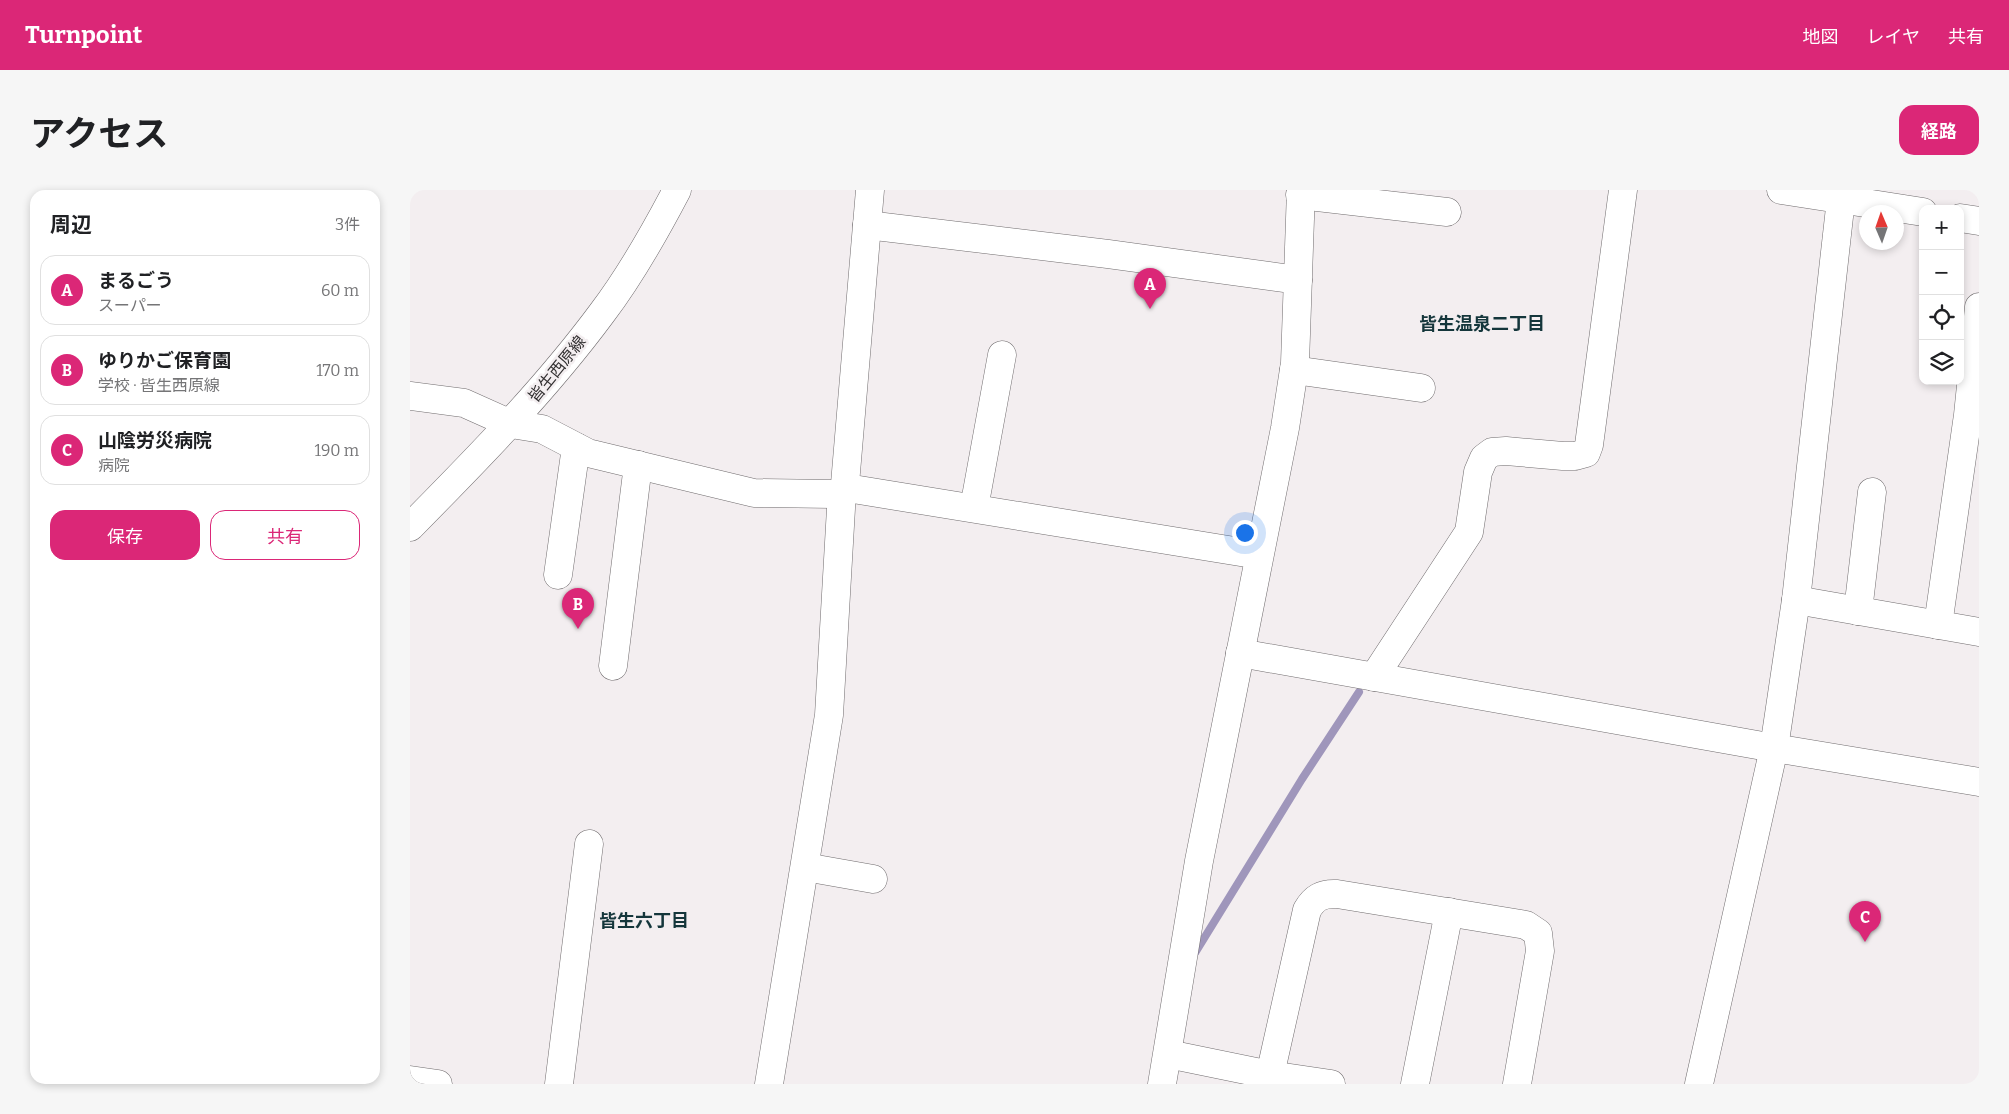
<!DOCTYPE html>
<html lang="ja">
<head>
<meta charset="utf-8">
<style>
  :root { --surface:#fff; --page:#f6f6f6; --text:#202124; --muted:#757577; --line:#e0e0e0; --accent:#db2777 }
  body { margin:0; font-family:Bitter,"Noto Sans JP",serif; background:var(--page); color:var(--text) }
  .controls { position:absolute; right:15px; top:15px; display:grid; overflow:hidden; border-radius:10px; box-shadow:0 2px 8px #0003 }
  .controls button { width:45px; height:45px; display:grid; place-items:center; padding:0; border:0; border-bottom:1px solid var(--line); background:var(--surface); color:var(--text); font:25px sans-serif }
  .compass { position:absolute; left:1449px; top:15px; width:45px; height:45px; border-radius:50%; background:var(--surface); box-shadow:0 2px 8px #0003; rotate:358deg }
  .you { position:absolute; left:834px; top:342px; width:18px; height:18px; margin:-12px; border:4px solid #fff; border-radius:50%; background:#1a73e8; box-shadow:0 0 0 8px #1a73e833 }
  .badge { display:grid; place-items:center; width:32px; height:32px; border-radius:50%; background:var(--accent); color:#fff; font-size:16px; font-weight:700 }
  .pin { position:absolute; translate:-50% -41px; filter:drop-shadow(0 1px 2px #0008) }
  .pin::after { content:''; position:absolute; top:26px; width:18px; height:15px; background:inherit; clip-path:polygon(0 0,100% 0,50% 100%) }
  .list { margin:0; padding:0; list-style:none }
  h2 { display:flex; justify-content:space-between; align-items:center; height:65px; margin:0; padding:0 20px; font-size:21px }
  h2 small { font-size:16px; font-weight:400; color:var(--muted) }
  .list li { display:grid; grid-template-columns:32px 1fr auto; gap:15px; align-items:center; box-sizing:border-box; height:70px; margin:0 10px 10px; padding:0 10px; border:1px solid var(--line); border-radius:15px }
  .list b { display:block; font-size:19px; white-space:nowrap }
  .list p { margin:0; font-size:16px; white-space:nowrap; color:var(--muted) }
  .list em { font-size:16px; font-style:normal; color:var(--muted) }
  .actions { display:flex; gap:10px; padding:15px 20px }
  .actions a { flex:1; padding:11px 0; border:1px solid var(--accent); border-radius:15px; text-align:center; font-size:18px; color:var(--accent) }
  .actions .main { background:var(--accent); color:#fff }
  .icon { flex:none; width:28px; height:28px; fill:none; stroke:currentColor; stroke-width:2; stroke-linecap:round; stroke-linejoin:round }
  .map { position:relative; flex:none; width:1569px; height:894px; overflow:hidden; border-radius:15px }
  header { display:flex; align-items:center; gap:30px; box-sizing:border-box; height:70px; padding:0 25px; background:var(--accent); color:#fff }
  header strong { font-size:24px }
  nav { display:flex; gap:28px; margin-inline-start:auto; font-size:18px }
  .intro { display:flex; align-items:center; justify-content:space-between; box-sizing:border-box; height:120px; padding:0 30px }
  h1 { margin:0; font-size:35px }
  .button { padding:12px 22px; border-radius:15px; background:var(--accent); color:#fff; font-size:18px; font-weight:700 }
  main { display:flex; gap:30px; padding:0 30px }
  aside { flex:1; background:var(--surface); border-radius:15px; box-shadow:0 2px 8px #0003 }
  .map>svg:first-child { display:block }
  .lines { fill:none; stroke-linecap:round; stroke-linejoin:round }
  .stream { stroke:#9f96bb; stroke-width:8 }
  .minor-casing { stroke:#706c6e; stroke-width:29 }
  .major-casing { stroke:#706c6e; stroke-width:29 }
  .minor { stroke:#fff; stroke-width:28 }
  .major { stroke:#fff; stroke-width:28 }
  .labels { text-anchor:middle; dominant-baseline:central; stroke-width:5; stroke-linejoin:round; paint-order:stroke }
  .street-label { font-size:16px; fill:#323031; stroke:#f3eef0 }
  .neighbourhood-label { font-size:18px; font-weight:bold; fill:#14363b; stroke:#f3eef0 }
</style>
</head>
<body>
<header>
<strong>Turnpoint</strong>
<nav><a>地図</a><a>レイヤ</a><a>共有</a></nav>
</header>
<div class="intro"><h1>アクセス</h1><a class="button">経路</a></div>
<main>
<aside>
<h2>周辺<small>3件</small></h2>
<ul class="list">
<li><span class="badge">A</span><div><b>まるごう</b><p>スーパー</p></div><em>60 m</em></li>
<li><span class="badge">B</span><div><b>ゆりかご保育園</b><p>学校 · 皆生西原線</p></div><em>170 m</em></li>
<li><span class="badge">C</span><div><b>山陰労災病院</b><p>病院</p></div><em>190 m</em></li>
</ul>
<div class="actions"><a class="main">保存</a><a>共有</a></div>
</aside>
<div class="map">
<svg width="1569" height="894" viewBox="0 0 1569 894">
  <rect width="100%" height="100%" fill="#f3eef0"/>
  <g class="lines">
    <path class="stream" d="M 785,763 L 892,589 L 949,502"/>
    <g class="minor-casing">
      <g id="minor">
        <path d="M 460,0 L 435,294 L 443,299 L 849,365"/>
        <path d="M 1371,0 L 1513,22"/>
        <path d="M 890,5 L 1037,22"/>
        <path d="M 1550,28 L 1569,31"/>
        <path d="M 457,35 L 698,64 L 888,90"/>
        <path d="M 884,180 L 1011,198"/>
        <path d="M 0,206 L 54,213 L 101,234 L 132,239 L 178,263 L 344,303 L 423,304 L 443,299"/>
        <path d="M 564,318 L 592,165"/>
        <path d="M 148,385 L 166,257"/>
        <path d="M 1386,410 L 1569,442"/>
        <path d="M 1448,421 L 1462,302"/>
        <path d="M 1528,435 L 1558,225 L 1569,117"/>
        <path d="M 830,463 L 1364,558 L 1569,592"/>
        <path d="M 203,476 L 228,275"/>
        <path d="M 964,487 L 1059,342 L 1068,282 L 1074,268 L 1082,262 L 1096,261 L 1153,266 L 1165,266 L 1176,263 L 1179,255 L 1213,0"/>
        <path d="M 395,677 L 463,689"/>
        <path d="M 758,864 L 860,885 L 897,720 C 904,708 912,703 927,704 L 1116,735 L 1128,743 L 1130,761 L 1107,894"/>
        <path d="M 860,885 L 921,894"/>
        <path d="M 0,890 L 28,894"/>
        <path d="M 149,894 L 179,654"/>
        <path d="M 359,894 L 419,525 L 432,301"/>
        <path d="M 752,894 L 789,671 L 875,238 L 885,173 L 891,0"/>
        <path d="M 1005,894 L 1039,722"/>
        <path d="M 1289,894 L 1364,558 L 1386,410 L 1432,0"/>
      </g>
    </g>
    <g class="major-casing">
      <path id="major" d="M 0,337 C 67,269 135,200 192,123 C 221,85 245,42 267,0"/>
    </g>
    <use href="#minor" class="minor"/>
    <use href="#major" class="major"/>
  </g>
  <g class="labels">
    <g class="street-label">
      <text transform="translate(147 179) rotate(-51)">皆生西原線</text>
    </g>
    <g class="neighbourhood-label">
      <text x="1072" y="134">皆生温泉二丁目</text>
      <text x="234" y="731">皆生六丁目</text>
    </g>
  </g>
</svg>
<div class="controls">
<button>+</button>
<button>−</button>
<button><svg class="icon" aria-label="locate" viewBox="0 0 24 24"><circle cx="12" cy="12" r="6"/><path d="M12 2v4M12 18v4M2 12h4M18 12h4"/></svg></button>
<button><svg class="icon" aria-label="layers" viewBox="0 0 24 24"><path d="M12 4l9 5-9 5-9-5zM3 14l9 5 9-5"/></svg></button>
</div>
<svg class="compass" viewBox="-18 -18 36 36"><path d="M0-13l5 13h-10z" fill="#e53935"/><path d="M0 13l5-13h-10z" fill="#757577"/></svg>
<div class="you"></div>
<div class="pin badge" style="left:740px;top:119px">A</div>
<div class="pin badge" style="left:168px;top:439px">B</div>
<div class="pin badge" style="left:1455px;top:752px">C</div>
</div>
</main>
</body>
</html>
